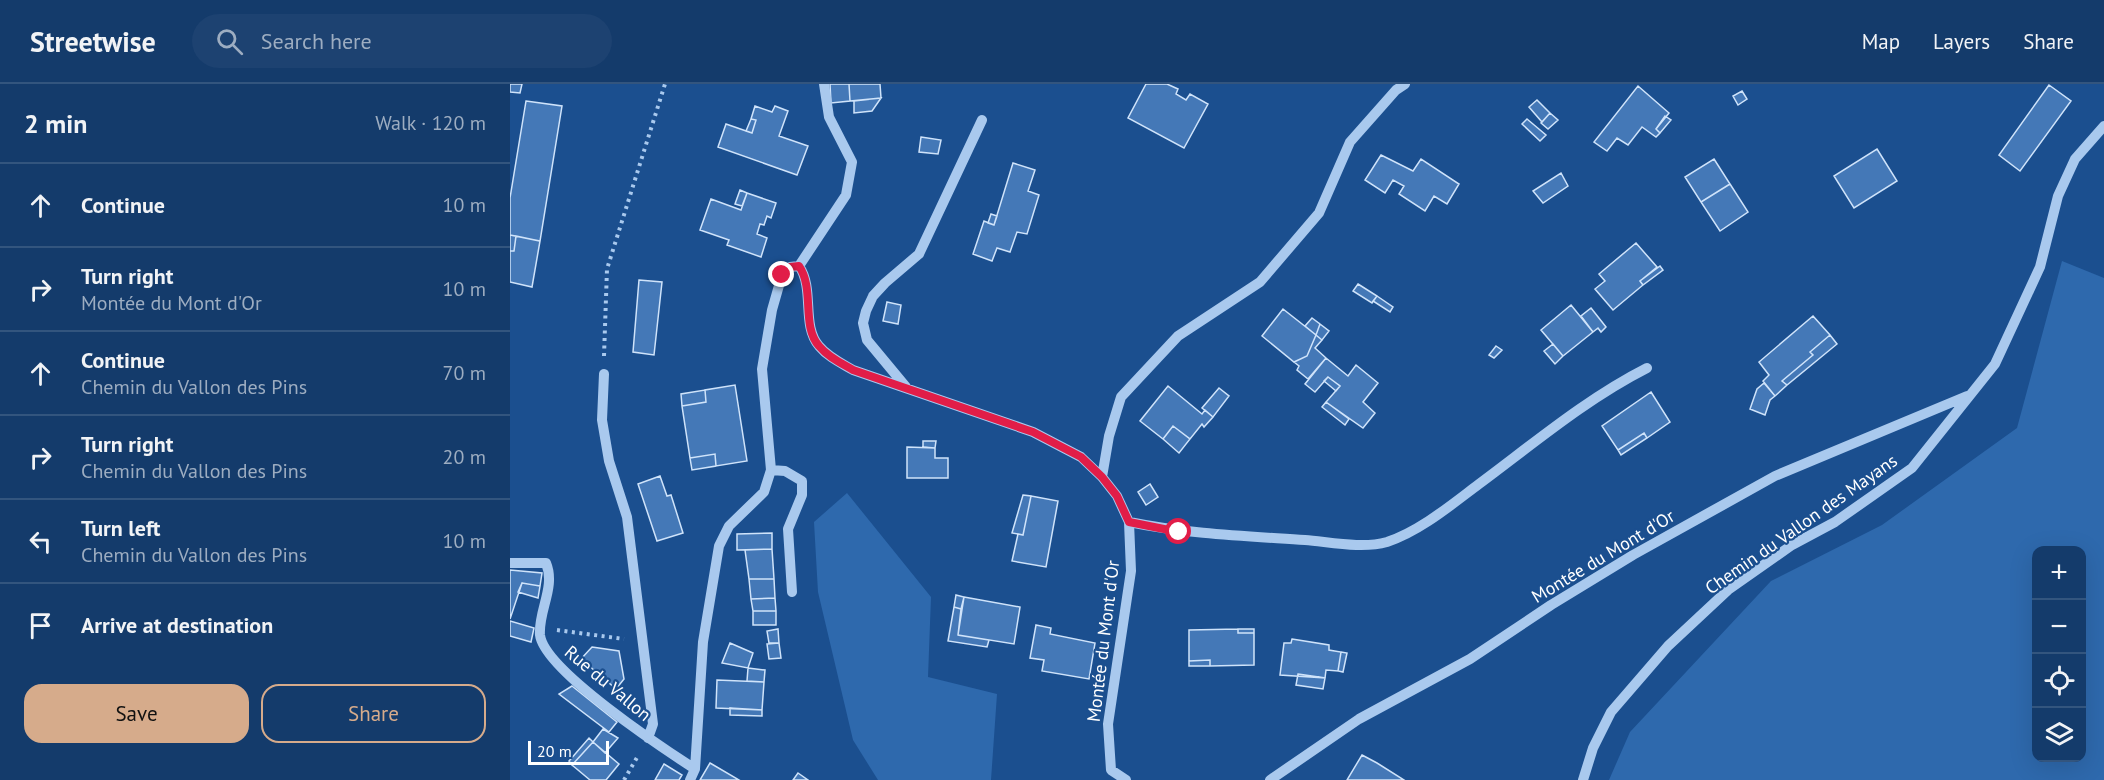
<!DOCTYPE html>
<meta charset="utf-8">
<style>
body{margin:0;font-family:"PT Sans",sans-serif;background:#1d4271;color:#f1f3f6}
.controls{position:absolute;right:18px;bottom:18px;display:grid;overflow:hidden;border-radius:12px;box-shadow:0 6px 24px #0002}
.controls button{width:54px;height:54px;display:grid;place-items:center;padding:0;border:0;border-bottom:2px solid #33557e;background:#143b6b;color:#f1f3f6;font:30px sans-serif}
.scale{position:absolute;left:18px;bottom:15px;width:81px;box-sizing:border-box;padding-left:6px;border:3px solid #fff;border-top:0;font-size:16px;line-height:21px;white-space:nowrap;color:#fff;-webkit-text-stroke:4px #1b4f8f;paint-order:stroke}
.stop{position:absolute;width:18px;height:18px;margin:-14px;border:4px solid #e11d48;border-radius:50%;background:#fff}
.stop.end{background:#e11d48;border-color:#fff;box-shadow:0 2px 6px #0008}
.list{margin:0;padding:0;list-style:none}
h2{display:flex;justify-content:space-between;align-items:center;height:78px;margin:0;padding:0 24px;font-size:26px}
h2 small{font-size:20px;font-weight:400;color:#9dadc1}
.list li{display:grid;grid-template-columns:39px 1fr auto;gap:18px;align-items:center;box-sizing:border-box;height:84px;padding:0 24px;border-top:2px solid #33557e}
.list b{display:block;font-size:22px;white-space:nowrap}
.list p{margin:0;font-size:20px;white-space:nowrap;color:#9dadc1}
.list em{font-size:20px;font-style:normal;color:#9dadc1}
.actions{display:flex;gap:12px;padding:18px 24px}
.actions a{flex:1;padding:14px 0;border:2px solid #d6ab8b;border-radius:18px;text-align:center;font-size:21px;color:#d6ab8b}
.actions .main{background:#d6ab8b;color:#111}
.icon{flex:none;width:33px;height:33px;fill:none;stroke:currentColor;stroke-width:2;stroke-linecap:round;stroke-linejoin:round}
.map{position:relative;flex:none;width:1594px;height:696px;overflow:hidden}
header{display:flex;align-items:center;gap:36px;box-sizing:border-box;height:84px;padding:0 30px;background:#143b6b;border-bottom:2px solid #33557e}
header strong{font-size:28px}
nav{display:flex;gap:33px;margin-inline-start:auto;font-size:21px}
.search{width:420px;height:54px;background:#1d4271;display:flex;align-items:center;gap:15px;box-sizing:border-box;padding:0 21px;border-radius:33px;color:#9dadc1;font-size:22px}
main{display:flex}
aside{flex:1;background:#143b6b}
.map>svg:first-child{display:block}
.green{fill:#2e69ad;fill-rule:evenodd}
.building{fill:#4478b7;stroke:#cfe3fa;stroke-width:1.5}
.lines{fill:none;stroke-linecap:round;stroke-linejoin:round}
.path{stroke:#a9c9ee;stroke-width:4;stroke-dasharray:3 4.5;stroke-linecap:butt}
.minor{stroke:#a9c9ee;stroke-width:10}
.route{stroke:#e11d48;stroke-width:8}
.labels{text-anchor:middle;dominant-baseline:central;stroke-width:4.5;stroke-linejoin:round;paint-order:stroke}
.street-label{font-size:18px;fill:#fff;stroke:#1b4f8f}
</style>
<header>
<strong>Streetwise</strong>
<div class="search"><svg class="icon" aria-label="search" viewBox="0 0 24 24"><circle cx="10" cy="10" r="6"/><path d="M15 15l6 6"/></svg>Search here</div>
<nav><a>Map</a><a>Layers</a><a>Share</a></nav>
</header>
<main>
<aside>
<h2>2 min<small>Walk · 120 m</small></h2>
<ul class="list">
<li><svg class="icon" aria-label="ahead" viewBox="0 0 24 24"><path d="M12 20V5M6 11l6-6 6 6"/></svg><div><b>Continue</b></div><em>10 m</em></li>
<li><svg class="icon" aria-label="right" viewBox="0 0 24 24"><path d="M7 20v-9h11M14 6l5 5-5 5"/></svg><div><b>Turn right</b><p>Montée du Mont d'Or</p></div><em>10 m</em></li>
<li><svg class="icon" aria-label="ahead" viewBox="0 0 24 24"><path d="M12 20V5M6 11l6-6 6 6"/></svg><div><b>Continue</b><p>Chemin du Vallon des Pins</p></div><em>70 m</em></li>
<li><svg class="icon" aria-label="right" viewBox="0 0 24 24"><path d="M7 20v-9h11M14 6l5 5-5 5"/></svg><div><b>Turn right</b><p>Chemin du Vallon des Pins</p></div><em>20 m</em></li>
<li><svg class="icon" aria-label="left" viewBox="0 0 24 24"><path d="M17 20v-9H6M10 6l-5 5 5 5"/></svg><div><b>Turn left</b><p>Chemin du Vallon des Pins</p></div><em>10 m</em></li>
<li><svg class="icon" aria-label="arrive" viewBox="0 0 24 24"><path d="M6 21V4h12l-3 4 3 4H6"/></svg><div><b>Arrive at destination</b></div></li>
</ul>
<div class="actions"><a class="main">Save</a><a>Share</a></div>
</aside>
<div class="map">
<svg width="1594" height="696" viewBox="0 0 1594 696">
<rect width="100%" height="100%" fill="#1b4f8f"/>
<!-- green -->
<path class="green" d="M1552 177 1594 194V696H1099L1120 648 1261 497 1372 441 1507 344ZM1572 466V674H1526V466Z
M337 409 421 513 418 593 487 610 481 696H368L343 656 308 508 304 438Z"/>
<!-- building -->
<path class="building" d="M0 0H12L10 9 0 8Z
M320 0H339L340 17 321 19Z
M339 0H370L371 14 340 17Z
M636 0H657L668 5 666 10 676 16 680 10 698 20 674 64 618 34Z
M1539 1 1561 17 1510 87 1489 71Z
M1128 2 1159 29 1146 45 1150 49 1146 53 1132 43 1118 61 1107 54 1097 67 1084 58Z
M1232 7 1237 15 1228 21 1223 12Z
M371 14 362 27 344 29V17Z
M1027 16 1040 29 1032 38 1019 23Z
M16 17 52 22 30 157 0 151V114Z
M245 22 262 28 265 22 278 27 269 52 298 62 287 91 208 63 216 40 242 49 246 36 241 35Z
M1040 29 1048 36 1038 45 1031 39Z
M1155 32 1161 36 1150 49 1146 45Z
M241 35 246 36 242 49 236 47Z
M1017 35 1036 51 1030 57 1012 40Z
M411 53 431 56 428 70 409 68Z
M1367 65 1387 97 1344 124 1324 92Z
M871 71 903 87 911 75 949 100 937 120 924 112 915 127 889 110 894 102 883 96 875 109 855 96Z
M1204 75 1220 100 1191 118 1175 93Z
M503 79 525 86 518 107 529 111 517 150 507 148 500 168 487 164 482 177 463 170 474 137 484 141Z
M1051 89 1058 102 1033 119 1023 107Z
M1220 100 1238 128 1210 147 1191 118Z
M230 106 237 109 232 122 225 120Z
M237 109 266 119 261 134 257 132 254 141 250 140 247 150 257 154 251 173 217 161 219 156 190 146 201 115 231 126Z
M481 130 487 132 484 141 478 139Z
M0 151 6 152 4 167H0Z
M6 152 30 157 22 203 0 198V167H4Z
M1126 159 1147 183 1130 197 1133 201 1103 226 1085 205 1095 197 1089 190Z
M1150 182 1153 186 1133 201 1130 197Z
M129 196 152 198 144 271 123 268Z
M848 200 867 212 862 219 843 207Z
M867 212 883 223 880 228 863 217Z
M377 218 391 221 388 240 373 237Z
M1061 221 1083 248 1053 272 1031 246Z
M1081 224 1096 243 1091 248 1088 244 1083 248 1071 232Z
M773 225 806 251 797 272 784 278 752 252Z
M1303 232 1320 251 1300 268 1303 271 1272 297 1277 301 1265 312 1253 297 1259 291 1249 278Z
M802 234 810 240 806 251 795 242Z
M810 240 819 247 812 256 806 251Z
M806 251 812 256 805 264 816 274 798 295 787 286 789 282 784 278 797 272Z
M1320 251 1327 260 1277 301 1272 297 1303 271 1300 268Z
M1043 260 1053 272 1045 280 1034 267Z
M986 262 992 266 984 274 979 271Z
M816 274 838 292 846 281 868 299 853 318 865 329 853 344 816 318 830 302 818 293 805 308 795 300Z
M818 293 830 302 826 307 814 297Z
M1254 299 1265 312 1260 316 1255 331 1240 325 1247 305Z
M225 301 237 377 206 382 205 370 180 374 172 322 196 318 195 306Z
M658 302 692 330 695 326 703 333 694 343 692 340 680 355 663 342 653 355 630 337Z
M709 304 719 312 703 333 692 324Z
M195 306 196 318 172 322 171 310Z
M1141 308 1160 338 1137 354 1134 349 1108 366 1092 342Z
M816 318 839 335 835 341 812 323Z
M663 342 680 355 669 369 653 355Z
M1134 349 1137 354 1111 371 1108 366Z
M413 357H426L425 364 413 363Z
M397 363 425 364V374H438V394H397Z
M205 370 206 382 182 386 180 374Z
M150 392 157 412 161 411 173 449 147 457 128 400Z
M640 400 648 413 636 421 628 408Z
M513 411 521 412 513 451 502 449Z
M521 412 548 417 536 483 502 477 508 450 513 451Z
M262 449V465L227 466V450Z
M262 465 264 495H239L235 466Z
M0 486 32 489 30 502 12 499 0 535Z
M239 495H264L265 514 241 515Z
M12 499 30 502 28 514 8 508Z
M446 511 454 513 451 525 444 523Z
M454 513 510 523 504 560 448 551Z
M265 514 266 527H243L241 515Z
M444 523 451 525 448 551 479 556 477 563 438 557Z
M243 527H266V541H243Z
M0 537 24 544 21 558 0 552Z
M526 541 541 544 540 550 585 559 579 595 532 587 534 576 520 574Z
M268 545 269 559H259L257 547Z
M728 545H744V549H728Z
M728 545V549H744V581L700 582V576L679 577V546Z
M782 555 819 561V566L831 568 828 587 816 586 815 594 770 591 774 559H781Z
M220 559 243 569 238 584 212 579Z
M269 559 271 574 259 575 257 560Z
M82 563 109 567 114 595 106 605 71 575Z
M831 568 837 569 833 588 828 587Z
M700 576V582H679V577Z
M238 584 255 586 254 598 237 597Z
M788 590 815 594 813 605 786 601Z
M207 596 254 598 252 626 206 624Z
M62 602 107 638 99 648 49 610Z
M220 624 252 626V632L220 631Z
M93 645 108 654 95 669 83 658Z
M79 654 83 658 62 681 59 677Z
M83 658 109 680 96 696H80L62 681Z
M852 671 867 679 894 696H837Z
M200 679 229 696H190Z
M154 680 172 691 169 696H145Z
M288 689 298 696H283Z"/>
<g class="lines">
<!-- path -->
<path class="path" d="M94 272 97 185 155 0
M47 546 114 555
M114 696 129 670"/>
<!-- minor -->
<path class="minor" d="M289 182 336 111 342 78 319 33 314 0
M94 290 92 336 99 377 117 433 143 640 138 654
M396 303 357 256 353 239 356 227 363 212 375 199 409 170 472 36
M261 386 275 387 292 397V411L278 445 282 508
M592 393 599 352 611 313 668 252 750 198 809 129 840 58 886 6 895 0
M619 438C678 450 735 452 795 456 820 458 852 465 877 458 910 447 941 421 969 400 1023 360 1076 315 1137 284
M0 479H36C46 503 28 527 30 551 34 586 154 665 185 685
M180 696 185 685 193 558 209 462 219 442 254 408 261 386 252 285 262 226 272 191 280 183 289 182C305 205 291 241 309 262 318 273 331 279 343 286L523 348 571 373 592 393 607 412 619 438 621 487 598 640 601 686 616 696
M760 696 849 635 960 575 1041 521 1123 471 1265 392 1457 312
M1073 696 1083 664 1101 628 1158 562 1218 506 1282 461 1325 438 1402 384 1485 280 1530 183 1548 112 1565 75 1594 42"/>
</g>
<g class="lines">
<!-- route -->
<path class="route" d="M272 191 280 183 289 182C305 205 291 242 309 262 318 273 331 279 343 286L523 348 571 373 592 393 607 412 619 438 669 448"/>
</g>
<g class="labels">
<!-- street labels -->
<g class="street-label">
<text transform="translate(1291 440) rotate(-35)">Chemin du Vallon des Mayans</text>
<text transform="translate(1093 472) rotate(-31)">Montée du Mont d'Or</text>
<text transform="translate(593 557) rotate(-83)">Montée du Mont d'Or</text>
<text transform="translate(98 599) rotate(40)">Rue du Vallon</text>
</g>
</g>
</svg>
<div class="controls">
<button>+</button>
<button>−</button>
<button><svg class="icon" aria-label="locate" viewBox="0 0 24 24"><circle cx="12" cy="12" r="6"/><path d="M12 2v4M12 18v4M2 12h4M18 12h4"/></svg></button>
<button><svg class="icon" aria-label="layers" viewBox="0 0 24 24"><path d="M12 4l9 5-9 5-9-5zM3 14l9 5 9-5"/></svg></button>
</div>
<div class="scale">20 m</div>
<div class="stop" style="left:669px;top:448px"></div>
<div class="stop end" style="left:272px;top:191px"></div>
</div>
</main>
